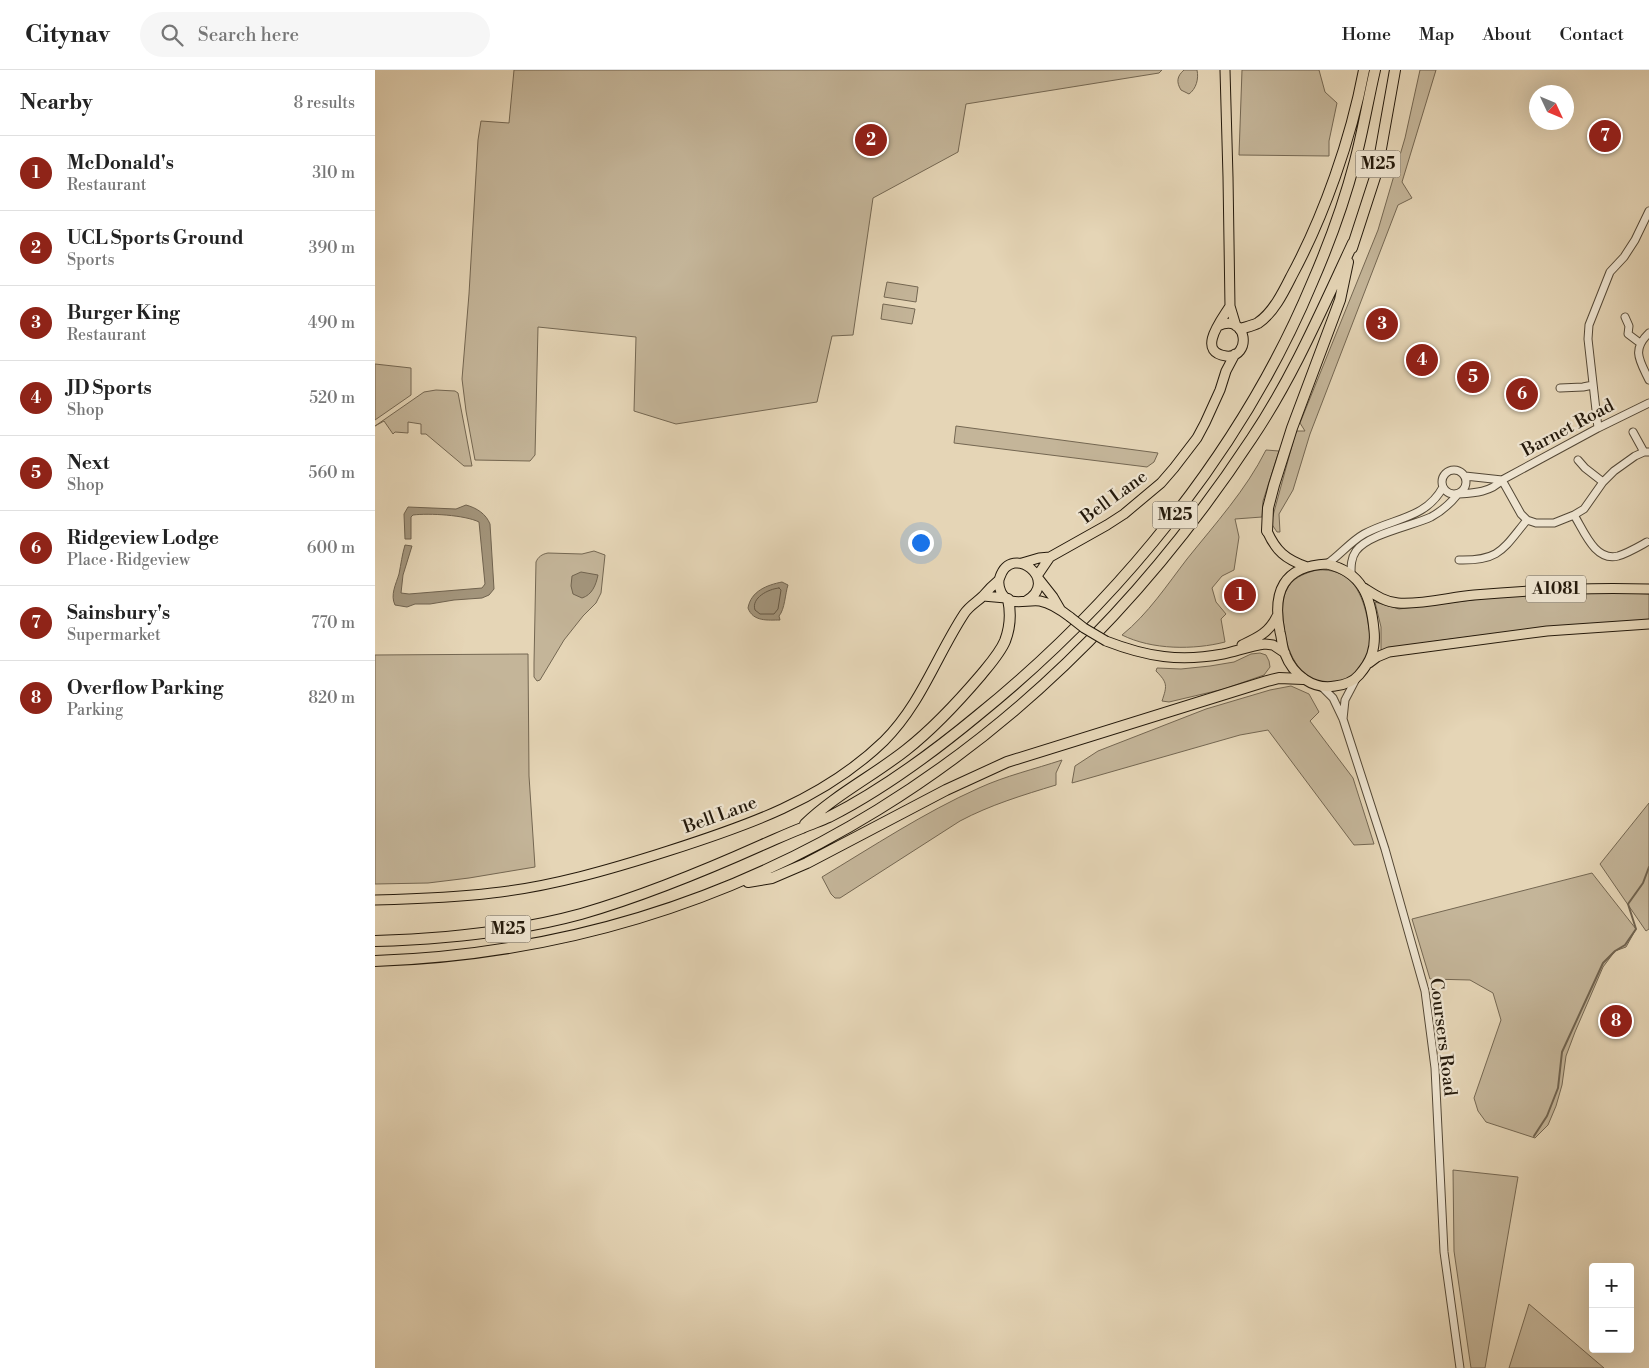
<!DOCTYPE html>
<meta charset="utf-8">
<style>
body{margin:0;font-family:"Libre Bodoni",serif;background:#f6f6f6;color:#222}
.controls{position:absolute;right:15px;bottom:15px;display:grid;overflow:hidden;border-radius:5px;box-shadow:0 5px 20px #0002}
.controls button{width:45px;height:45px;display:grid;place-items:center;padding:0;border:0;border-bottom:1px solid #e0e0e0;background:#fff;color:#222;font:25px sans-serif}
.compass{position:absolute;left:1154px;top:15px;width:45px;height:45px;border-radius:50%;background:#fff;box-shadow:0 5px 20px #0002;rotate:134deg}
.you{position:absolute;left:545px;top:472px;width:18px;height:18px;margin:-12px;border:4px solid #fff;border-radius:50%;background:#1a73e8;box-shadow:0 0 0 8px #1a73e833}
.badge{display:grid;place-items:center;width:32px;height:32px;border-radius:50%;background:#8f2418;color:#fff;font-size:16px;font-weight:700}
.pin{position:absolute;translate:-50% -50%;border:2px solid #fff;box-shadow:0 1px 5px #0006}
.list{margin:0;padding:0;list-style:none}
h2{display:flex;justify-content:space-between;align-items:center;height:65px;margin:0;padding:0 20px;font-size:21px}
h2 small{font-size:16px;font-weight:400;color:#767676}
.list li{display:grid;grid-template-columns:32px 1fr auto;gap:15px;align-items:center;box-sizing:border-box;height:75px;padding:0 20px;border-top:1px solid #e0e0e0}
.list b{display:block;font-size:19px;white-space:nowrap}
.list p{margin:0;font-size:16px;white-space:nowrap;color:#767676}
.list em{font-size:16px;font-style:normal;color:#767676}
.icon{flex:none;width:28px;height:28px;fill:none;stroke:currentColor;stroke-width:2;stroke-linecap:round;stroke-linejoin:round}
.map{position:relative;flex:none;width:1274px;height:1298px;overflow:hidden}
header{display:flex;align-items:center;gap:30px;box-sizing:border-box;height:70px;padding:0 25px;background:#fff;border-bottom:1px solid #e0e0e0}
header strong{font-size:24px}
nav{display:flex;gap:28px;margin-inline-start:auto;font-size:18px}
.search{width:350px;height:45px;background:#f6f6f6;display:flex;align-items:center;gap:12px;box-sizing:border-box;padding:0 18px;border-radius:28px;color:#767676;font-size:19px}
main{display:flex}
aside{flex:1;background:#fff}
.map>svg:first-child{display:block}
.green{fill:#c4b599;stroke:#746752}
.water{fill:#a3957c;stroke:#70634f}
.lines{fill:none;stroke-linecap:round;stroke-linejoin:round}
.shore{stroke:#645744;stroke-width:1}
.stream{stroke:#70634f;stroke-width:2}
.minor-casing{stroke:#544836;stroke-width:9}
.major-casing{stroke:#24190b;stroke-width:11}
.highway-casing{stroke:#24190b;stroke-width:12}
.minor{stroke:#eee4d0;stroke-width:7}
.major{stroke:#e5d5b6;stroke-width:9}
.highway{stroke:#e5d5b6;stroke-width:10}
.major-bridge-casing{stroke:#24190b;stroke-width:11;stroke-linecap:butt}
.major-bridge{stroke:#e5d5b6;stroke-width:9}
.labels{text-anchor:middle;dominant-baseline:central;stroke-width:4.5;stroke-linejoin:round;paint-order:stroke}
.shield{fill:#eee4d0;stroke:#615646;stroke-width:1}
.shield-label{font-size:16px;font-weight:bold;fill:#24190b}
.street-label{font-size:18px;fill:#24190b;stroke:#eee4d0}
</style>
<header>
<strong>Citynav</strong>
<div class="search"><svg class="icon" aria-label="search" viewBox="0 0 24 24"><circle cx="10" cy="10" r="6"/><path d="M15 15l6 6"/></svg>Search here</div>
<nav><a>Home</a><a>Map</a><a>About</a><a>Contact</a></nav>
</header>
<main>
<aside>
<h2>Nearby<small>8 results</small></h2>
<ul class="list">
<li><span class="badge">1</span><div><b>McDonald's</b><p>Restaurant</p></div><em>310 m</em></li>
<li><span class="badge">2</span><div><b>UCL Sports Ground</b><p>Sports</p></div><em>390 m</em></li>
<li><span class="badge">3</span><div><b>Burger King</b><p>Restaurant</p></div><em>490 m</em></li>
<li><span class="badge">4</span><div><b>JD Sports</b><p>Shop</p></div><em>520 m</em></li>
<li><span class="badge">5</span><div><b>Next</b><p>Shop</p></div><em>560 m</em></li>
<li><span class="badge">6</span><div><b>Ridgeview Lodge</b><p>Place · Ridgeview</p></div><em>600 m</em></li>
<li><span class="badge">7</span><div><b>Sainsbury's</b><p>Supermarket</p></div><em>770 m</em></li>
<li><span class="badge">8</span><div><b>Overflow Parking</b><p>Parking</p></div><em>820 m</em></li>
</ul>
</aside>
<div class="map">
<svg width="1274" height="1298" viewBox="0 0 1274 1298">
<rect width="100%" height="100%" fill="#e5d5b6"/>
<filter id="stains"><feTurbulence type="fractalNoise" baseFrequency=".004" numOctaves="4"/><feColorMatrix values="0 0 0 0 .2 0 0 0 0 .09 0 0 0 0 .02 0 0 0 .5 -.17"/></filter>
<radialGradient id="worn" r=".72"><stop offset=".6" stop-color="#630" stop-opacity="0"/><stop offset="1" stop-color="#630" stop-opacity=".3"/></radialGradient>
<!-- green -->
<path class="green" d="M139 0H787L784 3 591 34 583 82 498 128 478 265 457 266 442 332 301 354 259 341 261 267 163 257 160 385 155 391 100 390 91 341 87 309 94 224 103 70 106 51 134 53Z
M809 0H822C824 9 821 19 814 24L806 20C801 12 802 6 809 0Z
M867 0H944L950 22 962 33 954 71V86L864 85Z
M1045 0H1061L1027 112 1037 128 1023 135 935 364 918 420 904 444 905 462H902L896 453 921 361H930L925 353 1003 160 1030 68Z
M512 212 543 217 541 232 509 227Z
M508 234 540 239 537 254 506 249Z
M0 294 36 298V325L0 350Z
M61 320 80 321 83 323 97 396H89L51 364H46V354L33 352V363L20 362 18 364 9 351 0 356 49 322Z
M581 356 783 383 779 392 772 397 579 373Z
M891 380 904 381 888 431 887 447 860 449 864 467 859 500 847 506 837 518 841 532 851 544 846 549 850 572C819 580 777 580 747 565 773 544 792 515 812 489 840 454 871 420 891 380Z
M219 481 230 485 226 523 221 533 208 546 189 570 165 610 162 611 159 607V593L161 492C163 487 167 484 173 483L207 484Z
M942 500C974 498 986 519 992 547 993 555 996 565 995 573 993 592 980 610 960 612 927 616 912 585 909 557 907 541 905 524 918 511 925 505 934 502 942 500Z
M1232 522 1274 524V551C1184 557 1094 564 1006 580V557L1000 532 1024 539 1121 527Z
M885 583 891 585 894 591 895 597 889 605 849 619 794 632 787 631C792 616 793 613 781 601L782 598 806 599 835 596 859 592 876 584Z
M153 584 154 706 160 797 94 808 53 813 0 814V585Z
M916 616 934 624 944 642 935 651 978 708 999 774 979 775 893 660 865 665 697 713 700 696 723 681 831 639 895 620Z
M687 690 681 703V715C648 725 615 735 585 751L465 828H460L456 824 447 807C497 777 550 742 604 718 630 706 660 699 687 690Z
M1274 733V859L1271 861 1225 794Z
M1217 803 1261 859 1251 877 1240 881 1228 897 1200 962 1191 986 1187 1015 1181 1036 1173 1055 1160 1068 1111 1052 1103 1041 1099 1028 1126 950 1118 923 1095 910 1055 909 1037 849Z
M1078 1100 1143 1107 1110 1298H1096L1079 1181Z
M1154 1234 1229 1298H1134Z"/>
<!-- water -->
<path class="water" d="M91 435C102 438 111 444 115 454L119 519 114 525 107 528 79 530 55 534H40L32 537 20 535C15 525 21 514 24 504 26 494 27 485 30 475L37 476 28 505 26 523 34 524 107 518 110 514 104 452C90 445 54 443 38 445L36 447V469H30L29 444 33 437 81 439Z
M206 502 223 505C221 515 217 525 207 528L198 524 196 516 197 506Z
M407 512 413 515C410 524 410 539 404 546L405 550C393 550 378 552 373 538 376 521 392 515 407 512Z"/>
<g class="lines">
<!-- shore -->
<path class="shore" d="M404 518 406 520 403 539 399 544H385L380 540C376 528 393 519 404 518Z"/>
<!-- stream -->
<path class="stream" d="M1159 1066 1172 1046 1183 1018 1187 982 1228 893 1240 881 1250 875 1261 859 1253 834 1268 813 1274 797"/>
<defs>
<path id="minor" d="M1250 247 1254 256 1253 264 1265 273
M1274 263C1256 280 1265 291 1274 310
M1185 318 1208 317 1218 315
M1223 358 1213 269 1214 255 1235 202 1249 187 1260 170 1274 141
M1258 362 1269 382
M1203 390 1210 398 1228 412
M1067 412a12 12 0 1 1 24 0a12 12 0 1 1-24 0Z
M1090 406 1127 410
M1127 410 1146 444 1152 450 1161 453H1179L1199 445 1209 439 1228 412 1239 401 1260 386 1269 382H1274
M1084 424C1100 423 1116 422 1127 410L1223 358 1274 333
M1199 445C1209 461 1220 492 1243 486 1253 483 1263 477 1272 472
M1084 490C1125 491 1128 479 1152 450
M952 494C965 485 975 472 989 464 1018 448 1051 449 1068 417
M976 504C976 496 976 488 981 481 993 464 1037 456 1056 447 1067 441 1075 434 1083 424
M947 617 958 628 968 649 1010 779 1050 921 1060 998 1069 1182 1085 1298
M968 649 970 630 981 609"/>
<path id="major" d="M850 0 853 107 855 236 861 256
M843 256C873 242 877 289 851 286 820 282 848 248 855 236
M892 461C901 481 910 489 932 497
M647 493 664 488 675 487
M952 494C987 502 996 527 999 560 1001 579 996 591 984 605 978 612 969 615 960 616 938 620 918 605 910 584 907 578 907 569 905 562 897 522 908 496 952 494Z
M662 506 675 487 732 455 749 444 786 413 799 398 822 368 830 353 845 320 851 301 860 284
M663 508 678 527 685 539
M989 518C1000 525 1010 532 1023 533 1046 535 1076 527 1099 525 1157 520 1215 517 1274 519
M608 526 631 528
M651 531C686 511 637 472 625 507 623 511 624 517 626 522 634 538 651 529 665 531 676 533 686 540 695 547
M731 571C772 587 805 592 848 584 862 581 875 576 890 574L898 575 910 583
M867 575C882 568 894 563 902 546
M994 593 1002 587 1014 582 1172 561 1274 554
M0 830C39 829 78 828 117 823 175 817 237 799 293 781 371 756 448 730 509 671 546 634 561 587 589 544 594 536 602 532 608 526 613 520 618 515 624 510"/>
<path id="highway" d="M977 178 1002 101 1020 0
M865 259C871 257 877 256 883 253 898 243 908 223 916 207 949 146 976 69 989 0
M892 461 893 438 899 415 917 358 965 230 973 192
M430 754C460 725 498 706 531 680 559 658 583 632 606 605 615 594 625 583 630 571 635 558 636 543 633 529
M373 812 397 808 432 793 571 720 632 692 892 611 904 608 928 609
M0 871C68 869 140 862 206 844 268 826 329 801 387 775 401 769 414 763 427 758 436 754 445 751 454 747 507 720 556 684 602 646 742 533 867 381 937 213 954 174 969 133 980 91 988 61 993 30 1000 0
M0 891C374 878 675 675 877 368 918 307 947 239 978 173"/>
</defs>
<!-- minor casing -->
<use href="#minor" class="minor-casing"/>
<!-- major casing -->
<use href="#major" class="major-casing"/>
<!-- highway casing -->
<use href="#highway" class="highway-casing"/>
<!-- minor -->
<use href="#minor" class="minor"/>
<!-- major -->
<use href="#major" class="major"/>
<!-- highway -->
<use href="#highway" class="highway"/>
<defs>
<path id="major-bridge" d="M695 547 709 558 731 571"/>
</defs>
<!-- major-bridge casing -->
<use href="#major-bridge" class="major-bridge-casing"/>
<!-- major-bridge -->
<use href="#major-bridge" class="major-bridge"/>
</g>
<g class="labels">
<!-- shield labels -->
<g class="shield">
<rect x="980.5" y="80.5" width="45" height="27" rx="4"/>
<rect x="777.5" y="431.5" width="45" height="27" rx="4"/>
<rect x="1151" y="505.5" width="60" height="27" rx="4"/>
<rect x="110.5" y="845.5" width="45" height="27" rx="4"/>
</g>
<g class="shield-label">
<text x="1003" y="94">M25</text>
<text x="800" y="445">M25</text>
<text x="1181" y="519">A1081</text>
<text x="133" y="859">M25</text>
</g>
<!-- street labels -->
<g class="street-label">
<text transform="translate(1193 358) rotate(-28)">Barnet Road</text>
<text transform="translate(739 427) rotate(-36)">Bell Lane</text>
<text transform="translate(345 745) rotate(-20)">Bell Lane</text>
<text transform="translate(1068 967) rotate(83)">Coursers Road</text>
</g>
</g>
<rect width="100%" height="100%" filter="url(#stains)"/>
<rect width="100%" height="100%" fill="url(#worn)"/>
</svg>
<div class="controls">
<button>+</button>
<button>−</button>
</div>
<svg class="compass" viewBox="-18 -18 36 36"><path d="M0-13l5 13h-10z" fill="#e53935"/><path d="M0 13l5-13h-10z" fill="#767676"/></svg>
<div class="you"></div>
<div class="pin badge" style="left:865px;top:525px">1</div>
<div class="pin badge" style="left:496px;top:70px">2</div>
<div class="pin badge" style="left:1007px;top:254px">3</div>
<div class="pin badge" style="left:1047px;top:290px">4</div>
<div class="pin badge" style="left:1098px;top:307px">5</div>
<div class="pin badge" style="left:1147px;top:324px">6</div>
<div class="pin badge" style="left:1230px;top:66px">7</div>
<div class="pin badge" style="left:1241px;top:951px">8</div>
</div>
</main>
